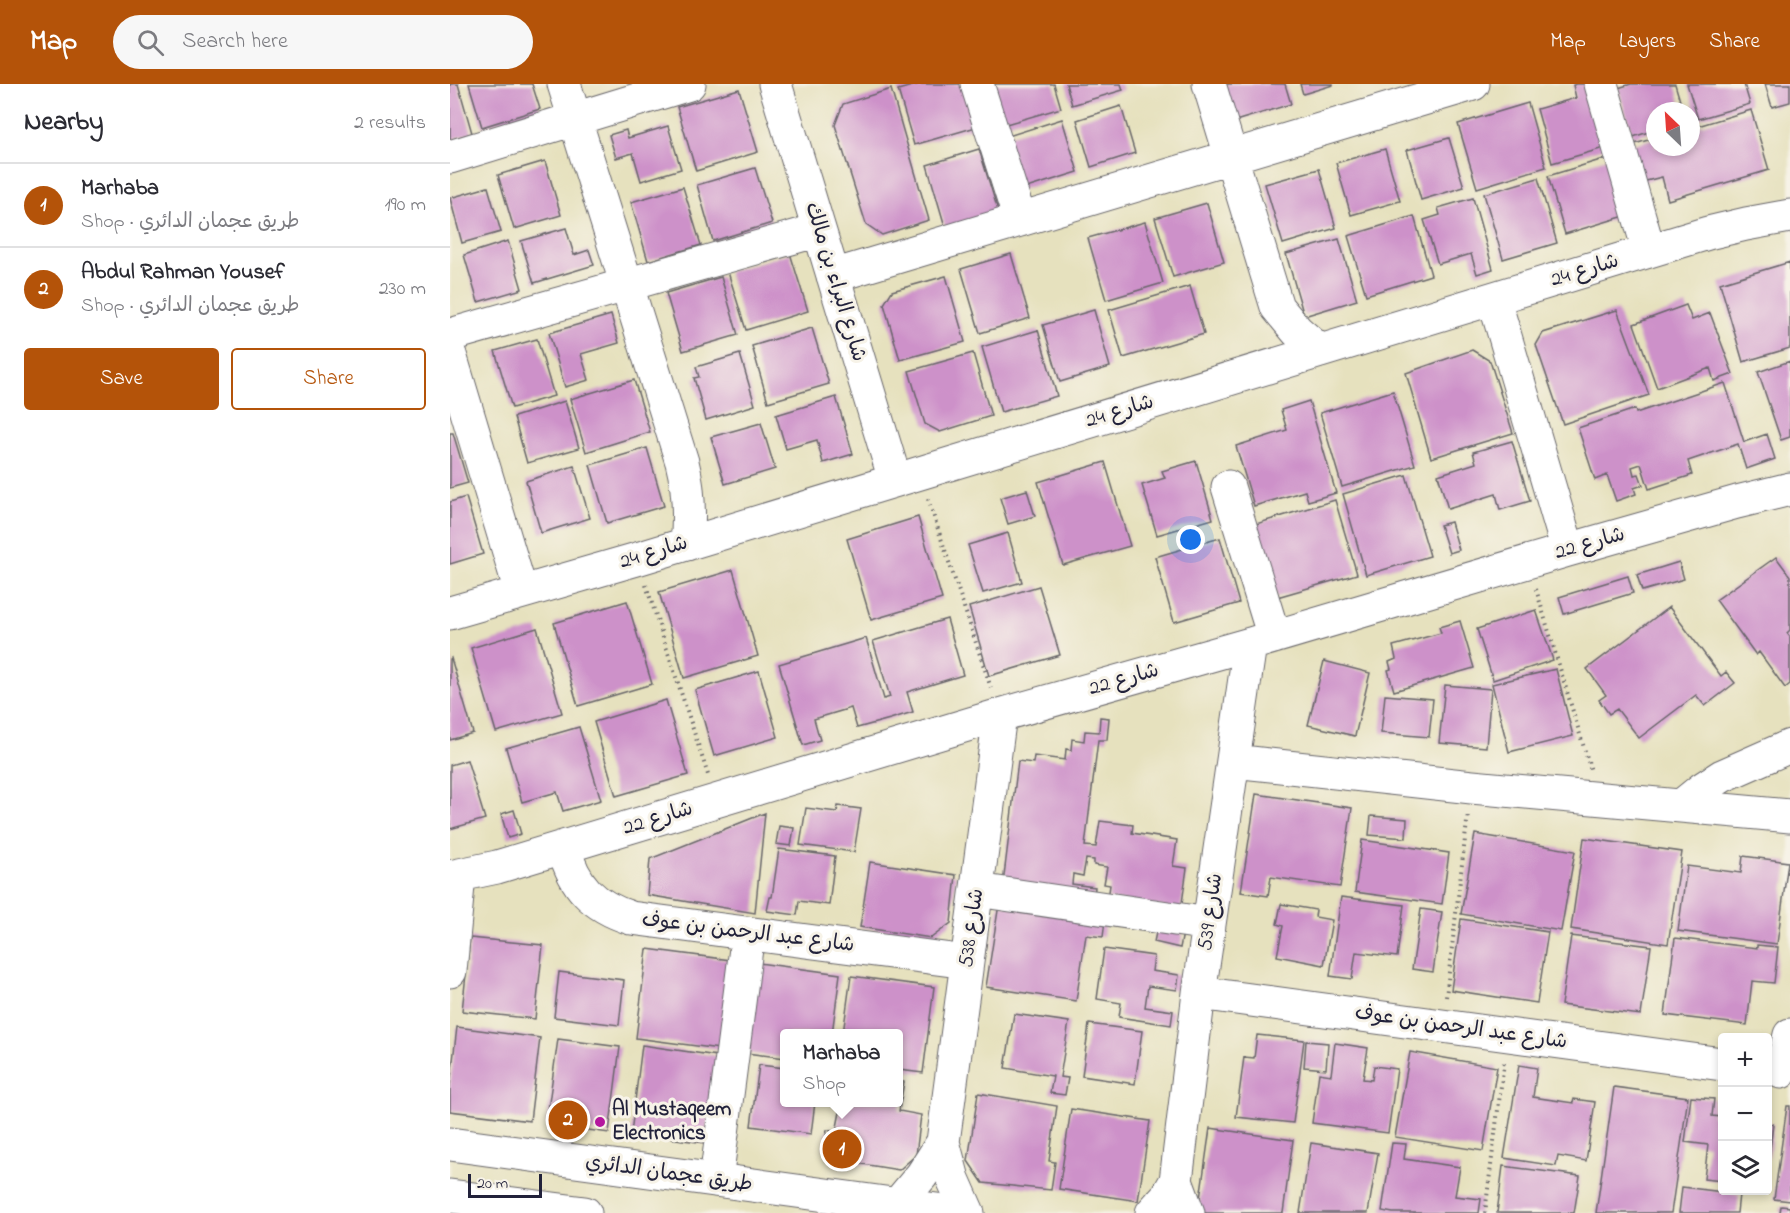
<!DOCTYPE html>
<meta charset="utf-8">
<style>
body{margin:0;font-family:"Indie Flower","Playpen Sans Arabic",sans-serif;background:#f7f7f7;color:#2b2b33}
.controls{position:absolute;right:18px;bottom:18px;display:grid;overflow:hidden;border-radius:6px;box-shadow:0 3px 9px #0003}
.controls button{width:54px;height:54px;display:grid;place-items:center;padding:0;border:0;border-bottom:2px solid #e1e1e2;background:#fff;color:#2b2b33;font:30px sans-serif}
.compass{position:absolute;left:1196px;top:18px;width:54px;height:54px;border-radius:50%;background:#fff;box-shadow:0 3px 9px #0003;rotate:335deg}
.scale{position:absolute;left:18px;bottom:15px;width:74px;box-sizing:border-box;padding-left:6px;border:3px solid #22223b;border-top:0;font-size:16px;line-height:21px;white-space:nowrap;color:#22223b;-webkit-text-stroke:4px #f7f3e8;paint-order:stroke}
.you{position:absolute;left:741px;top:456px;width:21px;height:21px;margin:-15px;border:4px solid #fff;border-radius:50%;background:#1a73e8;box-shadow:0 0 0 9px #1a73e833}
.badge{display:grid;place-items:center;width:39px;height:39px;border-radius:50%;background:#b45309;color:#fff;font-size:20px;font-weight:700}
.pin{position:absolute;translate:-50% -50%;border:3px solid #fff;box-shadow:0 2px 6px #0006}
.popup{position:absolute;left:330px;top:945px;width:123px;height:78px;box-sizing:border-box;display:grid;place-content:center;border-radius:6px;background:#fff;filter:drop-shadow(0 2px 4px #0005);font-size:20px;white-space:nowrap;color:#7c7c81}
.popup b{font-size:22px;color:#2b2b33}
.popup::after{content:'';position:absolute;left:50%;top:100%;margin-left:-12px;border:12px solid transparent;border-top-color:#fff}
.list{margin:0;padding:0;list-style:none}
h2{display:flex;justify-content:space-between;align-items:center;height:78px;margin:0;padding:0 24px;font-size:26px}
h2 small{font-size:20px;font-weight:400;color:#7c7c81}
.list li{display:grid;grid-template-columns:39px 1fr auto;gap:18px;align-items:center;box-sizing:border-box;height:84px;padding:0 24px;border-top:2px solid #e1e1e2}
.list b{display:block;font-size:22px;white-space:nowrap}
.list p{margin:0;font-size:20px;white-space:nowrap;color:#7c7c81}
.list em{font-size:20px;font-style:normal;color:#7c7c81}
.actions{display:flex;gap:12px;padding:18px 24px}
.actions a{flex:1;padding:14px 0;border:2px solid #b45309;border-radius:6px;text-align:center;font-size:21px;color:#b45309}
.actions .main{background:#b45309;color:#fff}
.icon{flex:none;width:33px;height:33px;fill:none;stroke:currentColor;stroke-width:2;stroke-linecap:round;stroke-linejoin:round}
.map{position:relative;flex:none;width:1340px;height:1129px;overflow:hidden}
header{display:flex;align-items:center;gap:36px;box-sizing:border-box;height:84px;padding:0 30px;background:#b45309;color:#fff}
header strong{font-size:28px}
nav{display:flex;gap:33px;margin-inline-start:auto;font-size:21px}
.search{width:420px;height:54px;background:#f7f7f7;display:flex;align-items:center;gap:15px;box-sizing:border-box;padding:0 21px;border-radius:33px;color:#7c7c81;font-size:22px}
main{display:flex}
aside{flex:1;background:#fff}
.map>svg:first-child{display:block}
.building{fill:#cd91c9}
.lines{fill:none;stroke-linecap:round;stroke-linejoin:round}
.minor-casing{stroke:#676569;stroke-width:35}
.major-casing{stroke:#676569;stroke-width:35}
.path{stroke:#676569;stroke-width:4;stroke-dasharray:1.5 4.5;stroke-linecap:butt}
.minor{stroke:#fff;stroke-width:33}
.major{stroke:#fff;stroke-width:33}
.poi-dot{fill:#b5179e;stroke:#f7f3e8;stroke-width:2}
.labels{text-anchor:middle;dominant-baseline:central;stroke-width:6;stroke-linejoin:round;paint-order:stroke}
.street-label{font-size:21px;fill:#22223b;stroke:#f7f3e8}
.poi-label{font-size:21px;font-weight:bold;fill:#22223b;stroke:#f7f3e8;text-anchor:start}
</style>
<header>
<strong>Map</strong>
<div class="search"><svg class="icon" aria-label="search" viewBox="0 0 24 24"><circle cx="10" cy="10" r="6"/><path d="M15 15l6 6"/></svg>Search here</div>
<nav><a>Map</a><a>Layers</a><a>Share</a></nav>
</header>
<main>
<aside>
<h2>Nearby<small>2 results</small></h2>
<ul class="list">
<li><span class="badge">1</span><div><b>Marhaba</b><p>Shop · طريق عجمان الدائري</p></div><em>190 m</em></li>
<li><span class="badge">2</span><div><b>Abdul Rahman Yousef</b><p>Shop · طريق عجمان الدائري</p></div><em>230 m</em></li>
</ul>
<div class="actions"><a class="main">Save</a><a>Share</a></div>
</aside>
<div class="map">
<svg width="1340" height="1129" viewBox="0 0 1340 1129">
<rect width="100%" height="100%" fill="#f7f3e8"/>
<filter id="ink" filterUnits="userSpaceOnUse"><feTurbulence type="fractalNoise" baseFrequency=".0167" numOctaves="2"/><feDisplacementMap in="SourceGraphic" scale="12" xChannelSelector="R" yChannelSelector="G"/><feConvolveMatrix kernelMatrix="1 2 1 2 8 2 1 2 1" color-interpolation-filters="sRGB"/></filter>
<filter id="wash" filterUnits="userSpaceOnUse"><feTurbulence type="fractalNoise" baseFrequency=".008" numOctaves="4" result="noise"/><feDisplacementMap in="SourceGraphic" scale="24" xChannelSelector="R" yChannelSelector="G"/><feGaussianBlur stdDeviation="1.35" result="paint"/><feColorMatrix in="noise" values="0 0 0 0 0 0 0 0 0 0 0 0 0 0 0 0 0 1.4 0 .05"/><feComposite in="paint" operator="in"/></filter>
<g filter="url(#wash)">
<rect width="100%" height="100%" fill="#e6e1be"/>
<g id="blocks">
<!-- building -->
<path class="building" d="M0 0H8L22 49 0 56Z
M19 0H82L90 25 32 43Z
M469 0H514L526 43 464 61 448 6Z
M533 0H604L611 24 546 43Z
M616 0H671L673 6 622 21Z
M771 0H835L841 20 782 38Z
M850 0H883V1L853 10Z
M1127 0H1143L1161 62 1102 79 1087 25 1126 14 1123 1Z
M1181 0H1225L1233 27H1205V46L1183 53 1168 4Z
M1237 0H1294L1300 20 1248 35Z
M1315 0H1340V18L1322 23Z
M289 5 308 68 246 87 227 23Z
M441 5 479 136 432 151 416 140 385 41 393 20Z
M1078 19 1096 83 1027 104 1008 40Z
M671 22 685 69 641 83 627 36Z
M1301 26 1319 86 1218 116 1212 93 1192 98 1181 61 1205 54V63H1241V44Z
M612 35 628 88 570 106 555 53Z
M218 42 231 85 191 97 183 69 166 74 159 51 176 46 178 54Z
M999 54 1014 103 971 116 957 66Z
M529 65 549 130 496 146 477 81Z
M935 65 950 117 901 131 886 79Z
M1157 74 1175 132 1115 150 1098 92Z
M95 77 111 131 64 145 48 91Z
M305 84 322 139 263 157 247 101Z
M869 85 886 144 833 160 815 100Z
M1088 94 1107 159 1053 175 1034 110Z
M38 103 51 148 12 159 0 114Z
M233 103 251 161 198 177 181 118Z
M1023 114 1043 185 1027 190 1021 170 988 180 974 136 990 131 988 124Z
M757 119 774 178 723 193 705 134Z
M964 132 981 191 916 211 898 152Z
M695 138 713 199 656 216 638 154Z
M116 144 124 171 139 166 144 181 84 199 71 157Z
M889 155 907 216 854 232 836 170Z
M58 157 72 205 28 218 14 171Z
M340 169 358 227 296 246 278 188Z
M561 170 580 234 530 249 511 185Z
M1340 178V264L1293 278 1270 199Z
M496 192 515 258 450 276 434 220 442 207Z
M271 193 288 251 233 267 216 209Z
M740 202 754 250 673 274 659 226Z
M1236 221 1242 236 1260 229 1283 290 1264 297 1260 284 1207 304 1184 240Z
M644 226 660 283 610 298 593 241Z
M1167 226 1199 311 1113 340 1086 261 1093 249Z
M161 231 169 259 131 270 139 296 115 303 99 249Z
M362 244 379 300 318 318 302 262Z
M588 246 607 312 551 328 532 263Z
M87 255 104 312 62 324 45 267Z
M1022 266 1040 277 1063 349 981 374 956 289Z
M523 269 541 332 490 348 475 340 459 287Z
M290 270 305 321 256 336 244 294 249 293 246 283Z
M1340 277V353L1331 356 1308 288Z
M184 296 200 348 136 368 120 315Z
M1275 299 1294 358 1317 350 1325 375 1296 385 1288 360 1238 377 1242 391 1199 405 1191 380 1182 383 1184 391 1189 390 1193 401 1184 404 1186 410 1166 417 1157 391 1145 396 1128 344 1185 325 1186 329Z
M943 307 965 381 892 403 870 329Z
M386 313 403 370 373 379 367 356 336 365 326 331Z
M115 317 129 364 77 379 64 333Z
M859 317 886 409 858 417 855 407 804 422 786 362 837 346 831 326Z
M311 339 325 385 275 400 261 353Z
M0 349H3L18 399 0 404Z
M1062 357 1080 417 1050 426 1046 410 998 425 988 391 1026 379 1023 368Z
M197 364 214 422 157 439 140 381Z
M746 377 763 435 707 451 692 401 715 394 712 387Z
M655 378 680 462 613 481 588 398Z
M124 382 140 434 91 449 76 397Z
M956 391 980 472 916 491 893 410Z
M577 406 585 432 558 440 550 414Z
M16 413 33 470 0 480V418Z
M885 416 907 490 827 513 806 440Z
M468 433 492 515 421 536 397 455Z
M1001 438 1009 466 999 469 990 441Z
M558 449 572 498 533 509 518 461Z
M770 454 789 519 724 538 705 473Z
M1326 473 1340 492V546L1337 549 1340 553V600L1335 604 1309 568 1306 571 1266 516Z
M1229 478 1234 495 1192 507 1187 491Z
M283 486 308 572 234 594 209 508Z
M1178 492 1183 509 1114 530 1109 513Z
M589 502 610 571 539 592 519 523Z
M177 517 202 600 128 622 104 539Z
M1219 523 1271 592 1276 588 1285 599 1255 622 1246 611 1189 654 1167 625 1159 630 1149 616 1156 611 1137 585Z
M1086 526 1103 576 1043 596 1027 545Z
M497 535 513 591 457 608 463 628 440 635 407 644 401 624 364 635 370 656 353 661 329 580 416 554 434 615 440 613 423 557Z
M1010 537 1024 584 944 607 938 586 941 585 939 578 946 575 943 562 991 549 989 543Z
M87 544 112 629 46 648 21 564Z
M1 574 23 649 0 656V575Z
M874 577 920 589 905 652 858 641Z
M1106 585 1123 652 1059 668 1042 600Z
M309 587 328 653 264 672 245 606Z
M995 601 1041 605 1036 663 989 659Z
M935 611 983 615 979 653 931 649Z
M216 616 238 691 166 712 144 638Z
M650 633 659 634 657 656H648L635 762 646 763 650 737 683 741 682 749 727 756 723 782 737 784 731 826 658 815 660 801 654 800 657 783 644 781V776L636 775 633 792 623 790 622 800 645 803 644 813 553 800 568 677 583 679 584 672 615 676 616 665 621 666 622 655 634 657 635 647 649 648Z
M129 643 151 716 113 727 107 708 72 718 56 664Z
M17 676 35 735 0 745V681Z
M806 710 902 724 890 803 821 793 818 812 791 808Z
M388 722 411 725 404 768 350 761 356 724 387 728Z
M64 726 71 750 58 754 51 730Z
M315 729 305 829 197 811 200 775Z
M921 732 957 735 956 754 919 751Z
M329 742 344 744 341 762 326 760Z
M1025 750 1125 767 1111 847 1011 830Z
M1134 754 1232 768 1218 860 1121 845Z
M912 756 999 769 992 820 905 808Z
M329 765 385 772 379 821 349 817 347 831 317 827 320 813H322Z
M1293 772 1338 778 1327 860 1228 847 1237 782 1291 789Z
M420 778 506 791 501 839 481 854 410 843Z
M891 813 954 821 947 873 906 868 902 895 880 892Z
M549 820 655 837 653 853 636 851 626 917 536 903Z
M831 820 866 826 865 833 882 836 874 881 827 872 833 842 827 840Z
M971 825 992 828 983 888 962 885Z
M1011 835 1098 848 1087 919 1001 906Z
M707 844 733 849 730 864 704 858Z
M1121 852 1201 862 1191 931 1111 921Z
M20 854 93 861 85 935 12 927Z
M1225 854 1307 864V861L1328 863 1324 899 1302 897 1297 941 1215 931Z
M197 865 288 877 277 966 186 954Z
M654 865 704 872 702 887 729 891 727 906 698 902 695 923 723 927 721 941 669 933 671 919 647 915Z
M302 878 390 890 382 950H335V974L289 968Z
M109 888 174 896 169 941 104 933Z
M401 892 484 903 473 989 449 986V950H393Z
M564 930 619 938 610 993 618 994 615 1011 600 1009 603 992 555 984Z
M639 940 692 947 685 1000 632 992Z
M7 943 90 954 80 1037 0 1027V1002Z
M807 951 854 956 843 1039 786 1033 794 973 804 974Z
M108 955 170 963 159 1049 96 1040Z
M856 957 878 959 876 985 854 983Z
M885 959 918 964 913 995 922 996 924 982 947 985 938 1049 862 1039 869 989 881 991Z
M192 961 267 972 255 1059 181 1049Z
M960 968 1047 983 1033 1067 945 1053Z
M309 981 335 984V1018H365L361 1050 301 1042Z
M1069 981 1087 984 1083 1013 1123 1019 1124 1015 1145 1018 1136 1077 1108 1072 1106 1082 1054 1074Z
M449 997 454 998 449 1027 471 1031 466 1071 449 1086 381 1075 383 1068 374 1066 377 1046 386 1048 392 1018H449Z
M1164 1003 1238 1013 1221 1129H1146Z
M528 1009 607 1022 599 1077 605 1078 601 1106 533 1099 518 1077Z
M1241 1013 1264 1015 1262 1032 1272 1033V1097L1254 1095 1258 1061 1235 1058Z
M1337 1022H1340V1117L1324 1115Z
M621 1025 700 1037 688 1117 609 1105Z
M1318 1039 1323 1040 1319 1074H1318Z
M760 1044 843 1056 833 1129H748Z
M861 1059 928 1069 918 1129H850Z
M942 1059 956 1060 954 1075 1010 1083 1005 1112 1031 1115 1029 1129H943L932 1127Z
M1053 1082 1130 1092 1124 1129H1047Z
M1232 1103 1289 1110 1287 1129H1229Z
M1331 1122 1340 1123V1129H1330Z"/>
</g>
</g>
<g filter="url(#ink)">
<use href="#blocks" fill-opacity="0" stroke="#676569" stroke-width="1.5"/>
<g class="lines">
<defs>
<path id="minor" d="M114 0 232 378C239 405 240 431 237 460
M325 0 445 396
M527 0 570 136
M759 0 827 223 847 247 870 267
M1151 0 1199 167
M0 73 239 0
M383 192 1023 0
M1044 215 1118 466
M0 251 369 146
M0 271 71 508
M778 403 824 553
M0 529 187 475 470 389 1258 149 1296 140 1340 132
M783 677 1022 703 1340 732
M1231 722 1252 705 1272 692 1340 662
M114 764C124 802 143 822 181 834L517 878
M0 793 47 783 550 631 800 560 1118 466 1287 418 1340 405
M527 806 759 840
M0 887 9 791
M749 909 1272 980
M1331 988 1340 951
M266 1096 298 849
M726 1097 738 1129
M447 1121 472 1091 493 1058
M518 1129 503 1095 493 1058 550 631
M702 1129 718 1111 726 1097 749 909 800 560"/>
<path id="major" d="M0 1060 509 1129
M0 1112 135 1129"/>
</defs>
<!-- minor casing -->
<use href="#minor" class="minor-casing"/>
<!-- major casing -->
<use href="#major" class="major-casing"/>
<!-- path -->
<path class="path" d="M478 415 541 604
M196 501 258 691
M1086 505 1141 687
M996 913 1018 730
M1035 1129 1054 978"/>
<!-- minor -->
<use href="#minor" class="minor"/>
<!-- major -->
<use href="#major" class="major"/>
</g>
</g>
<!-- markers -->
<circle class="poi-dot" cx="150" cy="1038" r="6"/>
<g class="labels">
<!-- street labels -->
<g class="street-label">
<text transform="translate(1135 187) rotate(-17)">شارع 24</text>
<text transform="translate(385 198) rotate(73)">شارع البراء بن مالك</text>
<text transform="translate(670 328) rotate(-17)">شارع 24</text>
<text transform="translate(1140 460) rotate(-16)">شارع 22</text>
<text transform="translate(204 469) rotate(-17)">شارع 24</text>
<text transform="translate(674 596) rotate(-16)">شارع 22</text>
<text transform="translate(208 735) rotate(-17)">شارع 22</text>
<text transform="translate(761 828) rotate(-82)">شارع 539</text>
<text transform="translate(522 844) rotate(-82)">شارع 538</text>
<text transform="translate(298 849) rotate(7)">شارع عبد الرحمن بن عوف</text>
<text transform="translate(1011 944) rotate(8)">شارع عبد الرحمن بن عوف</text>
<text transform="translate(219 1090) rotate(8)">طريق عجمان الدائري</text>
</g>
<!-- poi labels -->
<g class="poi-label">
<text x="162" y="1026">Al Mustaqeem<tspan x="162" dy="24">Electronics</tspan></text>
</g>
</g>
</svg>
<div class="controls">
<button>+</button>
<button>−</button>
<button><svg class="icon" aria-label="layers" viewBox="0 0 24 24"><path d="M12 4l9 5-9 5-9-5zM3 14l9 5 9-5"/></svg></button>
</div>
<svg class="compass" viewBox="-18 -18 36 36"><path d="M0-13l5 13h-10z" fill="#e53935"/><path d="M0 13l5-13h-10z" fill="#7c7c81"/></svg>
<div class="scale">20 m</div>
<div class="you"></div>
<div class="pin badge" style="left:392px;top:1065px">1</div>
<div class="popup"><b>Marhaba</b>Shop</div>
<div class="pin badge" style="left:118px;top:1036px">2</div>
</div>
</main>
